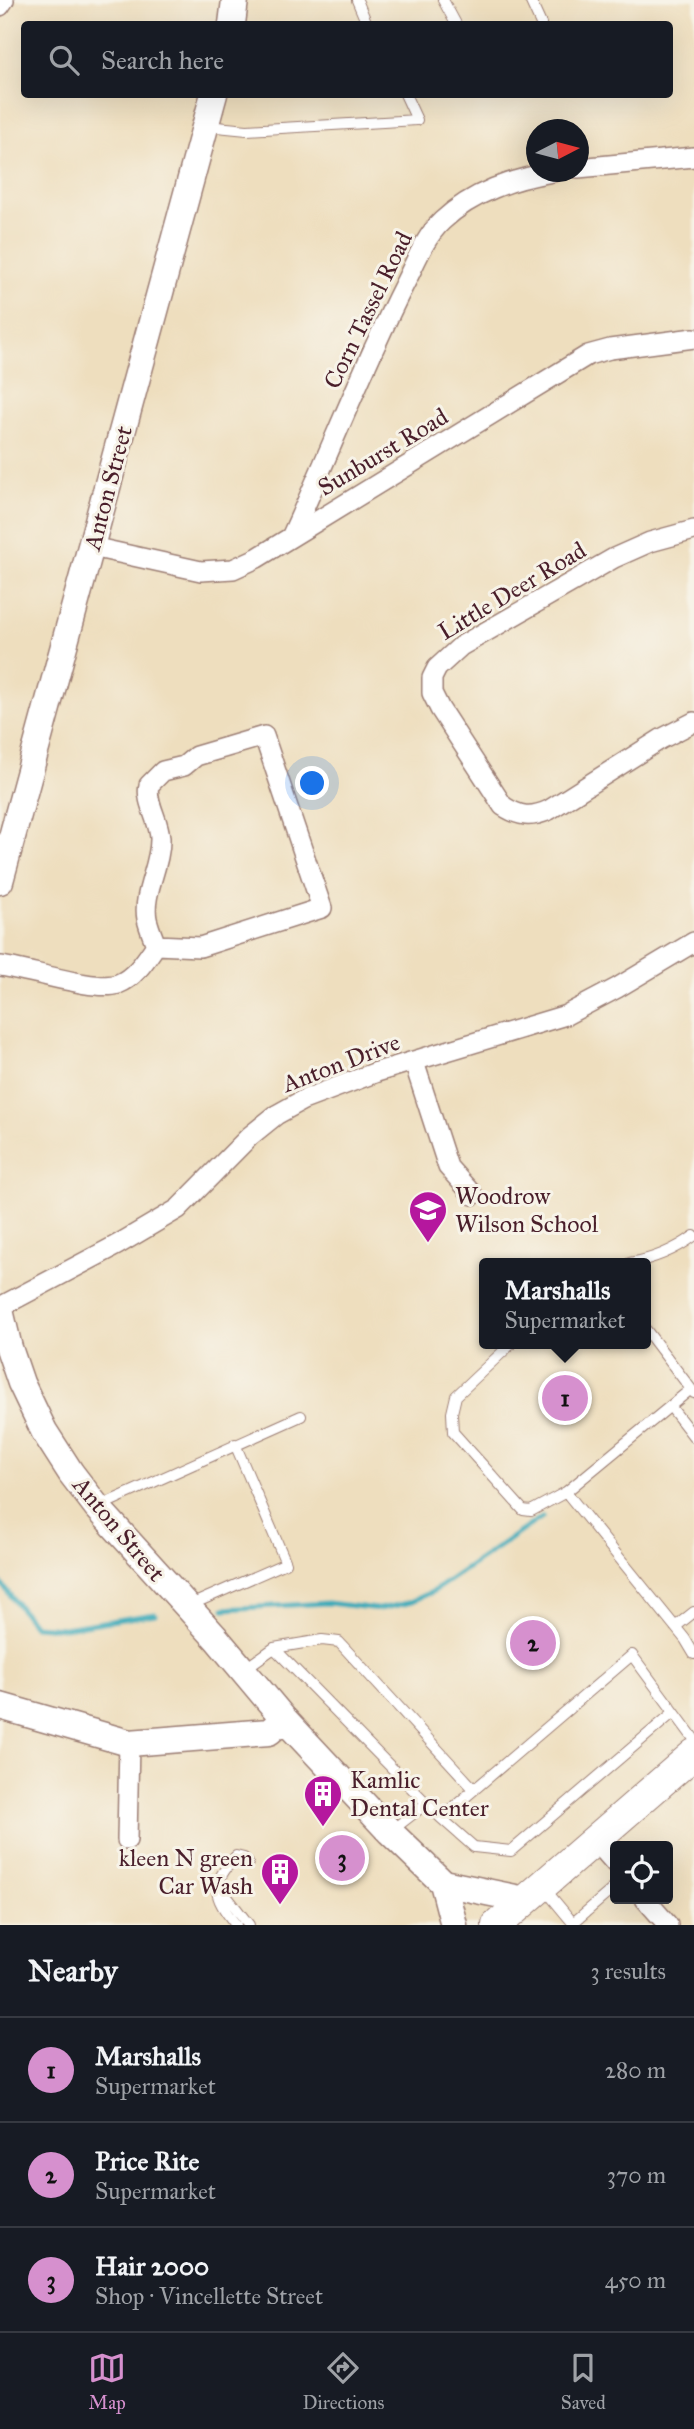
<!DOCTYPE html>
<meta charset="utf-8">
<style>
body{margin:0;font-family:"IM FELL Great Primer",serif;background:#242831;color:#f1f3f6}
.controls{position:absolute;right:21px;bottom:21px;display:grid;overflow:hidden;border-radius:7px;box-shadow:0 7px 28px #0002}
.controls button{width:63px;height:63px;display:grid;place-items:center;padding:0;border:0;border-bottom:2px solid #363941;background:#171b24;color:#f1f3f6;font:35px sans-serif}
.compass{position:absolute;left:526px;top:119px;width:63px;height:63px;border-radius:50%;background:#171b24;box-shadow:0 7px 28px #0002;rotate:84deg}
.you{position:absolute;left:313px;top:784px;width:24px;height:24px;margin:-18px;border:5px solid #fff;border-radius:50%;background:#1a73e8;box-shadow:0 0 0 10px #1a73e833}
.badge{display:grid;place-items:center;width:46px;height:46px;border-radius:50%;background:#d690ce;color:#111;font-size:23px;font-weight:700}
.pin{position:absolute;translate:-50% -50%;border:4px solid #fff;box-shadow:0 2px 7px #0006}
.popup{position:absolute;left:479px;top:1258px;width:172px;height:91px;box-sizing:border-box;display:grid;place-content:center;border-radius:7px;background:#171b24;filter:drop-shadow(0 2px 5px #0005);font-size:23px;white-space:nowrap;color:#9ea1a6}
.popup b{font-size:26px;color:#f1f3f6}
.popup::after{content:'';position:absolute;left:50%;top:100%;margin-left:-14px;border:14px solid transparent;border-top-color:#171b24}
.list{margin:0;padding:0;list-style:none}
h2{display:flex;justify-content:space-between;align-items:center;height:91px;margin:0;padding:0 28px;font-size:30px}
h2 small{font-size:23px;font-weight:400;color:#9ea1a6}
.list li{display:grid;grid-template-columns:46px 1fr auto;gap:21px;align-items:center;box-sizing:border-box;height:105px;padding:0 28px;border-top:2px solid #363941}
.list b{display:block;font-size:26px;white-space:nowrap}
.list p{margin:0;font-size:23px;white-space:nowrap;color:#9ea1a6}
.list em{font-size:23px;font-style:normal;color:#9ea1a6}
.icon{flex:none;width:38px;height:38px;fill:none;stroke:currentColor;stroke-width:2;stroke-linecap:round;stroke-linejoin:round}
.map{position:relative;flex:none;width:694px;height:1925px;overflow:hidden}
.search{position:absolute;background:#171b24;box-shadow:0 7px 28px #0002;left:21px;right:21px;top:21px;height:77px;display:flex;align-items:center;gap:18px;box-sizing:border-box;padding:0 24px;border-radius:7px;color:#9ea1a6;font-size:26px}
.sheet{height:406px;background:#171b24}
nav{display:flex;justify-content:space-around;align-items:center;box-sizing:border-box;height:98px;border-top:2px solid #363941;background:#171b24;font-size:19px;color:#9ea1a6}
nav a{display:grid;justify-items:center;gap:4px}
nav .on{color:#d690ce}
.map>svg:first-child{display:block}
.lines{fill:none;stroke-linecap:round;stroke-linejoin:round}
.stream{stroke:#3baab9;stroke-width:5}
.lane-casing{stroke:#9c7e74;stroke-width:12}
.street-casing{stroke:#9c7e74;stroke-width:22}
.secondary-casing{stroke:#9c7e74;stroke-width:29}
.primary-casing{stroke:#9c7e74;stroke-width:32}
.lane{stroke:#fff;stroke-width:10}
.street{stroke:#fff;stroke-width:19}
.secondary{stroke:#fff;stroke-width:26}
.primary{stroke:#fff;stroke-width:30}
.labels{text-anchor:middle;dominant-baseline:central;stroke-width:6;stroke-linejoin:round;paint-order:stroke}
.street-label{font-size:24px;fill:#4a1f2b;stroke:#f7f3e8}
.poi-label{font-size:24px;fill:#4a1f2b;stroke:#f7f3e8;text-anchor:start}
</style>
<div class="map">
<svg width="694" height="1925" viewBox="0 0 694 1925">
<rect width="100%" height="100%" fill="#f7f3e8"/>
<filter id="ink" filterUnits="userSpaceOnUse"><feTurbulence type="fractalNoise" baseFrequency=".0143" numOctaves="2"/><feDisplacementMap in="SourceGraphic" scale="14" xChannelSelector="R" yChannelSelector="G"/><feConvolveMatrix kernelMatrix="1 2 1 2 8 2 1 2 1" color-interpolation-filters="sRGB"/></filter>
<filter id="wash" filterUnits="userSpaceOnUse"><feTurbulence type="fractalNoise" baseFrequency=".00686" numOctaves="4" result="noise"/><feDisplacementMap in="SourceGraphic" scale="28" xChannelSelector="R" yChannelSelector="G"/><feGaussianBlur stdDeviation="1.57" result="paint"/><feColorMatrix in="noise" values="0 0 0 0 0 0 0 0 0 0 0 0 0 0 0 0 0 1.4 0 .05"/><feComposite in="paint" operator="in"/></filter>
<g filter="url(#wash)">
<rect width="100%" height="100%" fill="#eedebe"/>
<g class="lines">
<!-- stream -->
<path class="stream" d="M0 1582 34 1626 64 1628 155 1614
M224 1609 328 1603 379 1609 408 1603 432 1592 542 1517"/>
</g>
</g>
<g filter="url(#ink)">
<g class="lines">
<defs>
<path id="lane" d="M357 0 367 24
M443 0 456 24
M530 0 541 24
M207 126 247 130 417 120 405 94
M630 1263C653 1259 675 1250 694 1236
M646 1330 694 1393
M511 1344 456 1396 452 1413 453 1432 523 1510 531 1511 566 1492
M691 1389 566 1492 685 1639 694 1654
M670 1406 694 1437
M100 1506 301 1416
M188 1606 286 1563 235 1444
M675 1627 694 1612
M274 1648 441 1818
M243 1670 274 1648 322 1640 339 1642 474 1789
M674 1712 511 1851 474 1847 441 1818 632 1655 694 1739
M391 1831 427 1803
M218 1885 249 1925
M544 1888 573 1923 615 1887
M236 1925C212 1895 210 1885 236 1856L244 1858 248 1863"/>
<path id="street" d="M0 6 4 0
M578 168 694 157
M694 530 650 542 614 558 461 646 437 668 432 678V693L440 709 503 806C520 817 531 818 549 810L661 739 694 722
M292 535C330 452 363 366 404 285 415 264 424 238 442 221 473 192 512 179 553 172
M92 547 201 571 233 569 257 558 588 355 610 349 694 338
M264 736 322 908 200 947 156 945C153 937 149 928 147 919 142 893 161 865 160 838 159 819 145 802 149 785L163 771 184 766 196 756Z
M0 966C27 969 96 992 118 984 135 978 147 958 156 945
M414 1062 448 1167 473 1195
M0 1307 117 1245 178 1209 250 1136 276 1115 303 1100 377 1072 566 1015 617 988 694 942
M127 1840 129 1743
M595 1840 615 1863
M645 1899 668 1925"/>
<path id="secondary" d="M232 24 235 0
M0 881 214 94
M0 1310 9 1348 21 1383 44 1431 71 1473 97 1507 216 1638 284 1719 390 1832 443 1883 525 1900
M0 1706 129 1743 269 1732 284 1719
M443 1883 454 1925"/>
<path id="primary" d="M497 1925 694 1754"/>
</defs>
<!-- lane casing -->
<use href="#lane" class="lane-casing"/>
<!-- street casing -->
<use href="#street" class="street-casing"/>
<!-- secondary casing -->
<use href="#secondary" class="secondary-casing"/>
<!-- primary casing -->
<use href="#primary" class="primary-casing"/>
<!-- lane -->
<use href="#lane" class="lane"/>
<!-- street -->
<use href="#street" class="street"/>
<!-- secondary -->
<use href="#secondary" class="secondary"/>
<!-- primary -->
<use href="#primary" class="primary"/>
</g>
</g>
<!-- icons -->
<defs>
<symbol id="school-pin" viewBox="-11 -11 22 30"><path d="M0 17L-7.5 6A9.5 9.5 0 1 1 7.5 6Z" fill="#b5179e" stroke="#f7f3e8"/><path d="M0-5L7-2L0 1L-7-2ZM-4 1L0 2.5L4 1V4Q0 6-4 4Z" fill="#fff"/></symbol>
<symbol id="building-pin" viewBox="-11 -11 22 30"><path d="M0 17L-7.5 6A9.5 9.5 0 1 1 7.5 6Z" fill="#b5179e" stroke="#f7f3e8"/><path d="M-4-6H4V6H1V3H-1V6H-4ZM-2.5-4.3h1.7v1.8h-1.7ZM.8-4.3h1.7v1.8H.8ZM-2.5-1h1.7V.8h-1.7ZM.8-1h1.7V.8H.8Z" fill="#fff"/></symbol>
</defs>
<g fill-rule="evenodd">
<use href="#school-pin" x="406" y="1188" width="44" height="60"/>
<use href="#building-pin" x="301" y="1772" width="44" height="60"/>
<use href="#building-pin" x="258" y="1850" width="44" height="60"/>
</g>
<g class="labels">
<!-- street labels -->
<g class="street-label">
<text transform="translate(368 310) rotate(-64)">Corn Tassel Road</text>
<text transform="translate(383 452) rotate(-31)">Sunburst Road</text>
<text transform="translate(108 488) rotate(-75)">Anton Street</text>
<text transform="translate(512 591) rotate(-31)">Little Deer Road</text>
<text transform="translate(341 1063) rotate(-21)">Anton Drive</text>
<text transform="translate(119 1529) rotate(50)">Anton Street</text>
</g>
<!-- poi labels -->
<g class="poi-label">
<text x="455" y="1196">Woodrow<tspan x="455" dy="28">Wilson School</tspan></text>
<text x="350" y="1780">Kamlic<tspan x="350" dy="28">Dental Center</tspan></text>
<text x="253" y="1858" text-anchor="end">kleen N green<tspan x="253" dy="28">Car Wash</tspan></text>
</g>
</g>
</svg>
<div class="controls">
<button><svg class="icon" aria-label="locate" viewBox="0 0 24 24"><circle cx="12" cy="12" r="6"/><path d="M12 2v4M12 18v4M2 12h4M18 12h4"/></svg></button>
</div>
<svg class="compass" viewBox="-18 -18 36 36"><path d="M0-13l5 13h-10z" fill="#e53935"/><path d="M0 13l5-13h-10z" fill="#9ea1a6"/></svg>
<div class="you"></div>
<div class="pin badge" style="left:565px;top:1398px">1</div>
<div class="popup"><b>Marshalls</b>Supermarket</div>
<div class="pin badge" style="left:533px;top:1643px">2</div>
<div class="pin badge" style="left:342px;top:1858px">3</div>
<div class="search"><svg class="icon" aria-label="search" viewBox="0 0 24 24"><circle cx="10" cy="10" r="6"/><path d="M15 15l6 6"/></svg>Search here</div>
</div>
<section class="sheet">
<h2>Nearby<small>3 results</small></h2>
<ul class="list">
<li><span class="badge">1</span><div><b>Marshalls</b><p>Supermarket</p></div><em>280 m</em></li>
<li><span class="badge">2</span><div><b>Price Rite</b><p>Supermarket</p></div><em>370 m</em></li>
<li><span class="badge">3</span><div><b>Hair 2000</b><p>Shop · Vincellette Street</p></div><em>450 m</em></li>
</ul>
</section>
<nav>
<a class="on"><svg class="icon" aria-label="map" viewBox="0 0 24 24"><path d="M3 6l6-2 6 2 6-2v14l-6 2-6-2-6 2zM9 4v14M15 6v14"/></svg>Map</a>
<a><svg class="icon" aria-label="directions" viewBox="0 0 24 24"><path d="M12 3l9 9-9 9-9-9zM9 14v-3h6M13 9l2 2-2 2"/></svg>Directions</a>
<a><svg class="icon" aria-label="saved" viewBox="0 0 24 24"><path d="M7 4h10v16l-5-4-5 4z"/></svg>Saved</a>
</nav>
